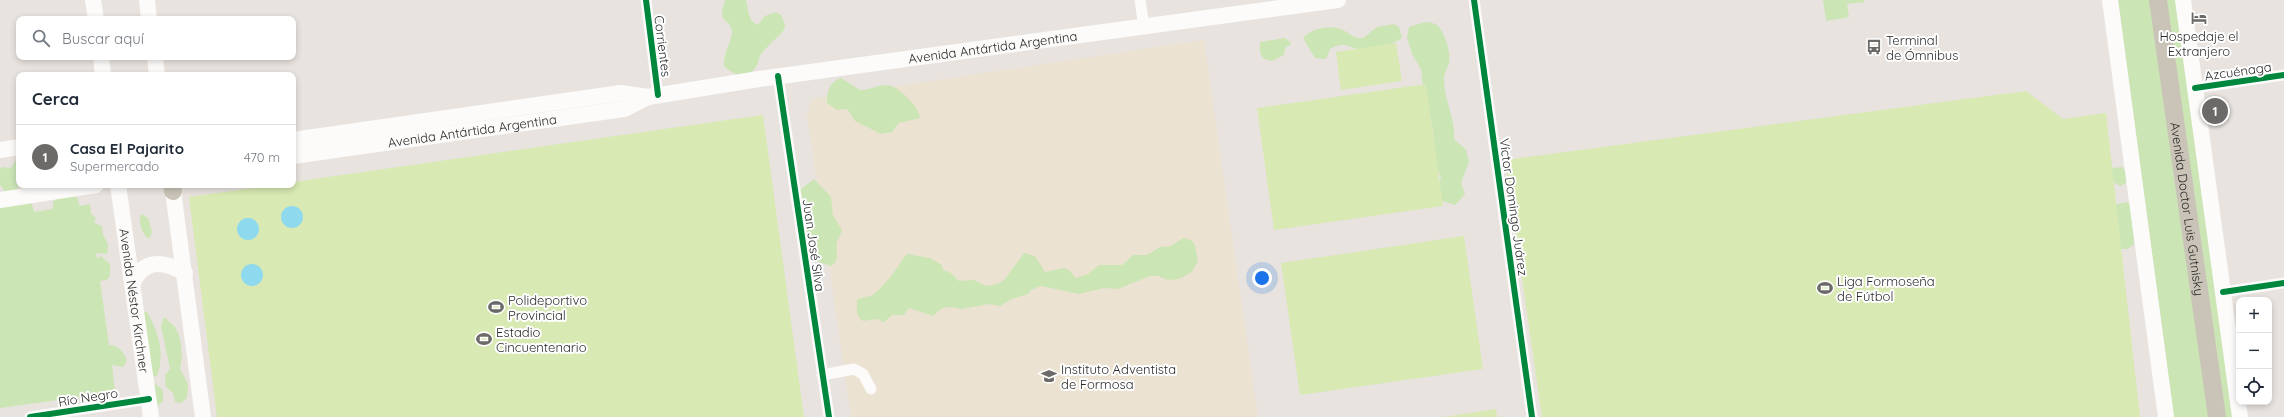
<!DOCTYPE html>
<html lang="es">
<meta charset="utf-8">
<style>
body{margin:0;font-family:Quicksand,sans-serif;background:#f6f6f7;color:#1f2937}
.controls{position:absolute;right:12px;bottom:12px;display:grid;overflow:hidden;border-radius:8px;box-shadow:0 2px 6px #0003}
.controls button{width:36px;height:36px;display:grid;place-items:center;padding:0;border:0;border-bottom:1px solid #e0e1e3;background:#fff;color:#1f2937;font:20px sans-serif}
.you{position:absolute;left:1262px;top:278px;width:14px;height:14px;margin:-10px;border:3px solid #fff;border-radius:50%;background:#1a73e8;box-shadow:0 0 0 6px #1a73e833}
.badge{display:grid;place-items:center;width:26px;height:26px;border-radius:50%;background:#6c6a68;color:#fff;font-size:13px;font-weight:700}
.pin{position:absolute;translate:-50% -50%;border:2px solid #fff;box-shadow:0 1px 4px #0006}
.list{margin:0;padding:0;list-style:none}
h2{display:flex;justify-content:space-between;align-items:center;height:52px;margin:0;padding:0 16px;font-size:17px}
h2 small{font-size:13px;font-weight:400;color:#747a83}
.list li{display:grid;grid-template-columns:26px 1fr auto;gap:12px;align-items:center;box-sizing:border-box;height:64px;padding:0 16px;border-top:1px solid #e0e1e3}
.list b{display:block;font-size:15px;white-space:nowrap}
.list p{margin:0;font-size:13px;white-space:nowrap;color:#747a83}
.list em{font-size:13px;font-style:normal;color:#747a83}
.icon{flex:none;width:22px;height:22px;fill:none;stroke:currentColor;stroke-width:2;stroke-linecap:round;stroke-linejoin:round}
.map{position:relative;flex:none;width:2284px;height:417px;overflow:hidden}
.search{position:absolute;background:#fff;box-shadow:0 2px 6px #0003;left:16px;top:16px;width:280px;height:44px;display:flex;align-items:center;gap:10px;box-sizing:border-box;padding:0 14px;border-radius:8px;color:#747a83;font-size:15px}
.panel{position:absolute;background:#fff;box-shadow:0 2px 6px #0003;left:16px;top:72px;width:280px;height:116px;border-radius:8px}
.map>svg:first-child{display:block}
.education{fill:#ece2d2}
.green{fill:#cbe5b5}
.pitch{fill:#d8e9b3}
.water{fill:#8ed9ed}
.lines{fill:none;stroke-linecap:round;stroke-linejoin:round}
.street{stroke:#fcfbfa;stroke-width:11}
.secondary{stroke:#fcfbfa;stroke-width:16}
.primary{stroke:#cac4b8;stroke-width:18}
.cycleway-casing{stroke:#fff;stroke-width:8}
.cycleway{stroke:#00873e;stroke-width:6}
.labels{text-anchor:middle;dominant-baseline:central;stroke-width:4;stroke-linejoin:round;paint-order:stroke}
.poi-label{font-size:13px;fill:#292929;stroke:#fff;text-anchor:start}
.street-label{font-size:13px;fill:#292929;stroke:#fff}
</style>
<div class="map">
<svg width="2284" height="417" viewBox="0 0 2284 417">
<rect width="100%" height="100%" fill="#e8e3de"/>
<!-- education -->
<path class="education" d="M1204 40 1258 417H851L807 115 812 99Z"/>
<!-- green -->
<path class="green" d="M725 0H746C749 10 747 20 758 25L765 16 776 12 781 15 785 25 784 30C777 38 768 45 762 53 759 56 759 61 757 65 749 81 735 76 724 66 723 54 731 43 732 32 733 23 721 21 722 13 722 9 724 4 725 0Z
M1823 0H1864V2L1847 4 1849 17 1826 21Z
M2118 0H2179L2235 417H2174Z
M1425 22C1429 22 1434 23 1437 25 1445 32 1451 53 1449 63 1448 68 1444 73 1444 78 1443 97 1456 120 1454 139L1466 150 1469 162 1461 183 1465 194 1455 205 1439 200 1437 189 1441 178 1437 168 1432 123 1423 85 1421 69 1412 54 1407 38 1409 27Z
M1394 24 1399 27 1402 38C1391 45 1373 52 1359 49 1345 46 1345 41 1330 49L1326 59 1315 58 1303 38C1312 28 1330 24 1343 30 1351 34 1354 39 1363 38L1377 27Z
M1285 38 1291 43 1290 45 1285 48 1284 55 1272 61 1264 59 1260 53V42Z
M841 78 860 90C869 90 878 85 887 85 898 85 920 108 920 118L899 123 892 132 881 134 855 121 847 109 837 110 827 103C827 92 829 82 841 78Z
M16 160 19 161V185L16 191 6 193 0 185V169L3 167 11 168Z
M2122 167 2129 174 2127 182 2120 186 2112 181V168Z
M814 179 831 197 833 216 842 230C841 234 838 239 837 242 835 249 841 259 831 266L812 260 805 234 810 219 800 204V190Z
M66 194 78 198 79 206 90 204 91 214 96 218 94 223 102 226 103 235 108 244 107 254 96 253 97 258 101 256 110 264V276L107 280 100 281 109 345C117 344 125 353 127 361L123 367 112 365 115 392 0 408V204L27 200 32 204 34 212 53 209V202L58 197Z
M2128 202 2139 212 2134 244 2128 249H2119L2108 210 2117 204Z
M141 214 148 218 152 232 149 239C142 235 138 222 141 214Z
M1183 238 1191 240 1195 245 1198 261 1192 272 1179 279 1168 280 1158 276H1150L1118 289 1104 288 1079 294 1041 286 1031 290 1028 294 1012 299 1000 306 989 304 961 309 949 307 941 309 933 316 909 308 904 315H892L884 322 876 319 863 321C855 317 857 308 857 300 862 296 868 298 872 295 888 284 895 269 907 254L930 258 942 265 943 270 951 273 959 281 974 280 986 286 998 284 1005 279 1024 253 1035 256 1045 272 1064 268 1069 270 1076 278 1088 274 1099 265H1122L1133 255H1147L1160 247 1171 246Z
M144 312H147C159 332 165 355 157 376L154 377 151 375 139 319Z
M164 317 175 327 180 338 182 356 180 369 188 384 187 398 181 403 175 402 173 393 166 387 165 375 170 369 161 326Z
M154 383 163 390V401L159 405 156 404Z"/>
<!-- pitch -->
<path class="pitch" d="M1396 43 1402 81 1341 90 1336 52Z
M1426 84 1443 206 1274 230 1257 108Z
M2026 91 2063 119 2106 113 2140 417H1542L1505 160Z
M763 115 804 417H217L189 197 273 185H293V182Z
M1464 236 1483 369 1300 395 1281 263Z
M1496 409 1497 417H1444Z"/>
<!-- water -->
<path class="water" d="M281 217a11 11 0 1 1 22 0a11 11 0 1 1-22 0Z
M237 229a11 11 0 1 1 22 0a11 11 0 1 1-22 0Z
M241 275a11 11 0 1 1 22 0a11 11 0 1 1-22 0Z"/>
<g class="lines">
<!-- street -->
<path class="street" d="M646 0 658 95
M1140 0 1144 27
M1474 0 1532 417
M778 76 829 417
M2195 88 2284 75
M2223 292 2284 283
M822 375 854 369 863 374 871 389
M30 417 149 399"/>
<!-- secondary -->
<g class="secondary">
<path d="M93 0 96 19"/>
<path d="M147 0 149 19"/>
<path d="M2110 0 2166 417"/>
<path d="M2183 0 2240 417"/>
<path d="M101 57 103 75"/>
<path d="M155 57 157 75"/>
<path id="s1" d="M293 140 621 93 648 97 759 79 1338 0"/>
<path d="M0 150 19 147"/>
<path id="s2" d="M293 156 624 109 648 97"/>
<path id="s3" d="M118 185 151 417"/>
<path d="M173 191 203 417"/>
<path d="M0 200 96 185"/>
<path d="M132 284C144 258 163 261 185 273"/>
</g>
<!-- primary -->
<g class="primary">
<path id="s4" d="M2158 0 2217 417"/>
<path d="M172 185 173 191"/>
</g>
<defs>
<path id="cycleway" d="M646 0 658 95
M1474 0 1532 417
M778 76 829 417
M2195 88 2284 75
M2223 292 2284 283
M30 417 149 399"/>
</defs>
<!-- cycleway casing -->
<use href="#cycleway" class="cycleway-casing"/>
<!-- cycleway -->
<use href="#cycleway" class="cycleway"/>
</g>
<!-- icons -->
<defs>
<symbol id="hotel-bare" viewBox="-9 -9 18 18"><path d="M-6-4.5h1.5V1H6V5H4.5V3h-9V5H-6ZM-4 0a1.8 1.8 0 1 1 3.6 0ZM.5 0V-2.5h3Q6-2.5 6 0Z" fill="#6c6a68" stroke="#fff" stroke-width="2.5" paint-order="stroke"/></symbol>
<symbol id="bus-bare" viewBox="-9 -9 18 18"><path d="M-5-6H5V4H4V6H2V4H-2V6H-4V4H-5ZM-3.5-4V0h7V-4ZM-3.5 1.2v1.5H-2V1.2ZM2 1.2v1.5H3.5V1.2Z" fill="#6c6a68" stroke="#fff" stroke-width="2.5" paint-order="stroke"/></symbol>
<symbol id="stadium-bare" viewBox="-9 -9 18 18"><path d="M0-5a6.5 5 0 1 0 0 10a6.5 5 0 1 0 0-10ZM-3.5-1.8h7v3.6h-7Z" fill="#6c6a68" stroke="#fff" stroke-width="2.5" paint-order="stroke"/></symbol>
<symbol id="school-bare" viewBox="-9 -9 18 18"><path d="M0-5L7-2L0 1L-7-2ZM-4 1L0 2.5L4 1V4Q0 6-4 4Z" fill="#6c6a68" stroke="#fff" stroke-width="2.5" paint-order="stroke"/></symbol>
</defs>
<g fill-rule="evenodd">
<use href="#hotel-bare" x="2188" y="7" width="22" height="22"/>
<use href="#bus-bare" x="1863" y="36" width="22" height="22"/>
<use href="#stadium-bare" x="1814" y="277" width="22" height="22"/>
<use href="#stadium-bare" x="485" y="296" width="22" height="22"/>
<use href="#stadium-bare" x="473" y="328" width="22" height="22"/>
<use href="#school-bare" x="1038" y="365" width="22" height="22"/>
</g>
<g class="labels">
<!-- poi labels -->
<g class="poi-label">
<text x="2199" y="36" text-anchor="middle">Hospedaje el<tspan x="2199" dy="15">Extranjero</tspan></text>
<text x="1886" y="40">Terminal<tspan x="1886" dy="15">de Ómnibus</tspan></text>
<text x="1837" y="281">Liga Formoseña<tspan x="1837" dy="15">de Fútbol</tspan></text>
<text x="508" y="300">Polideportivo<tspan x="508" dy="15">Provincial</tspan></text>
<text x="496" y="332">Estadio<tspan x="496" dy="15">Cincuentenario</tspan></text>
<text x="1061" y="369">Instituto Adventista<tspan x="1061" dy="15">de Formosa</tspan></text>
</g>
<!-- street labels -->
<g class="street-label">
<text transform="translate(663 46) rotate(83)">Corrientes</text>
<text stroke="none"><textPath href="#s1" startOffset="707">Avenida Antártida Argentina</textPath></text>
<text transform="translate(2238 71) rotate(-8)">Azcuénaga</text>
<text stroke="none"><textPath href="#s2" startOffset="181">Avenida Antártida Argentina</textPath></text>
<text transform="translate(1514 207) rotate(82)">Víctor Domingo Juárez</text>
<text stroke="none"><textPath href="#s4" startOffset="211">Avenida Doctor Luis Gutnisky</textPath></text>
<text transform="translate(814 245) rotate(82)">Juan José Silva</text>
<text stroke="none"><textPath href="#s3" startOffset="117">Avenida Néstor Kirchner</textPath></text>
<text transform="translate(88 397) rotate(-9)">Río Negro</text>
</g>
</g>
</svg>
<div class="controls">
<button>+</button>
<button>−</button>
<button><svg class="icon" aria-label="locate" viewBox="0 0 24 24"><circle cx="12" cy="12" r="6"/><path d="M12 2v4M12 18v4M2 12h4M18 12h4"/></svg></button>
</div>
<div class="you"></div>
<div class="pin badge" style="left:2215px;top:111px">1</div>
<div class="search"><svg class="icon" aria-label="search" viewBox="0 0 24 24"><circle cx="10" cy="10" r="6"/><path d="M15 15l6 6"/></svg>Buscar aquí</div>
<section class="panel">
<h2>Cerca<small></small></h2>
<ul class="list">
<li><span class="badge">1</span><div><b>Casa El Pajarito</b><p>Supermercado</p></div><em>470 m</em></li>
</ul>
</section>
</div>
